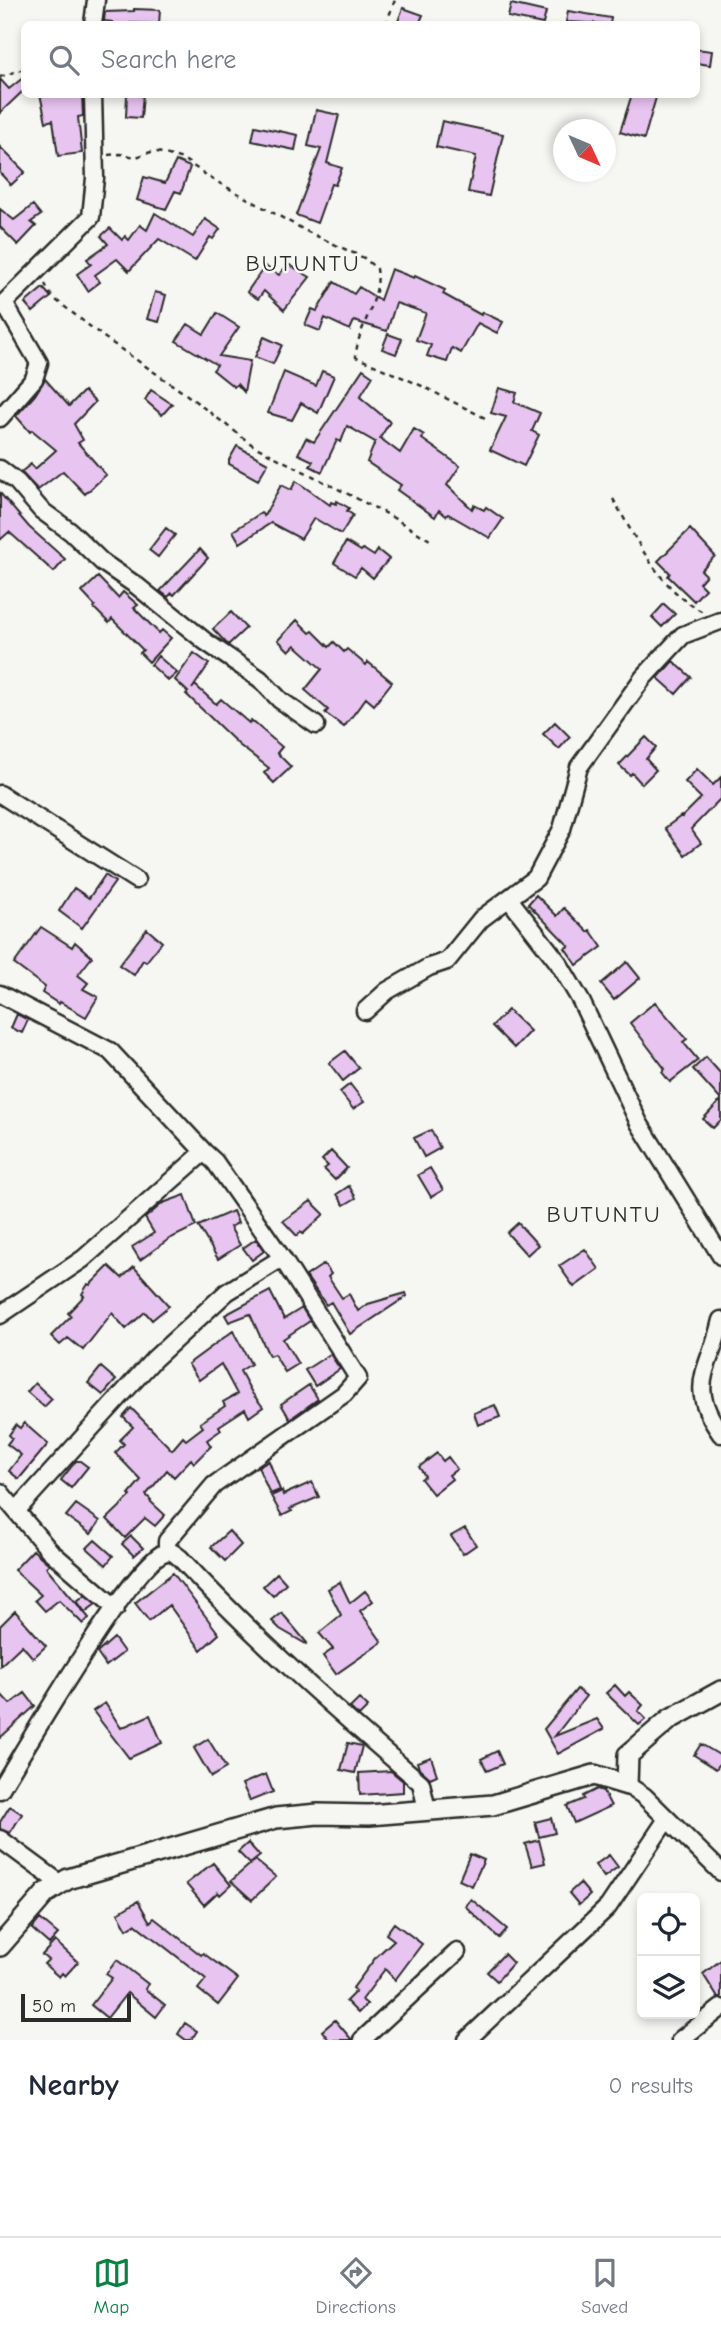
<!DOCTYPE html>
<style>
body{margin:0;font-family:"Comic Neue",sans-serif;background:#f2f2f3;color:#1f2937}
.controls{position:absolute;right:21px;bottom:21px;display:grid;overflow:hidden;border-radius:10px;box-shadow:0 4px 10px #0003}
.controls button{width:63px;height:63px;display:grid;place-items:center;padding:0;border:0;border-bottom:2px solid #e0e1e3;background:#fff;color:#1f2937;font:35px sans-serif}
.compass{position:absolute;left:553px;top:119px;width:63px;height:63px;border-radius:50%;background:#fff;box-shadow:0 4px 10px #0003;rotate:134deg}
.scale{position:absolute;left:21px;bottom:18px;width:110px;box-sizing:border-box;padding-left:7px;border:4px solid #2b2b2b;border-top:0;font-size:19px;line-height:24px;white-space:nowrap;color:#2b2b2b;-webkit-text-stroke:5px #f6f6f2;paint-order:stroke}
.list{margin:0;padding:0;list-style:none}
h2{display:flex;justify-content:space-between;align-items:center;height:91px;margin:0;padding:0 28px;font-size:30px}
h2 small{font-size:23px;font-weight:400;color:#747a83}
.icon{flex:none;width:38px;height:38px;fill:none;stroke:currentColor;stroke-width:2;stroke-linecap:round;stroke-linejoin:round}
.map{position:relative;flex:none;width:721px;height:2040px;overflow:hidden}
.search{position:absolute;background:#fff;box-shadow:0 4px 10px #0003;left:21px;right:21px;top:21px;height:77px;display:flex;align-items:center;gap:18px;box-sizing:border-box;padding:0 24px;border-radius:10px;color:#747a83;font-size:26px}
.sheet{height:196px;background:#fff}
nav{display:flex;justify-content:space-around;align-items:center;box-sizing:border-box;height:98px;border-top:2px solid #e0e1e3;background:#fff;font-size:19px;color:#747a83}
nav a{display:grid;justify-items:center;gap:4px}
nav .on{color:#0b8043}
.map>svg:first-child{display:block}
.building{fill:#e8c4f0;stroke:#2b2b2b;stroke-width:2}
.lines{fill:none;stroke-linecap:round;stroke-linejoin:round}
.minor-casing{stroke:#2b2b2b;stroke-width:21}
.tertiary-casing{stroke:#2b2b2b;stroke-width:24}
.path{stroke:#2b2b2b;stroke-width:2.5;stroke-dasharray:5 5;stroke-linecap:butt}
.minor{stroke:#f6f6f2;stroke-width:16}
.tertiary{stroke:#f6f6f2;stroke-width:19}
.labels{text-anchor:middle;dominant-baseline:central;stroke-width:5;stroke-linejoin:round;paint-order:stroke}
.quarter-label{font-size:23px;letter-spacing:2px;fill:#2b2b2b;stroke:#f6f6f2}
</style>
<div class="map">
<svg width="721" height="2040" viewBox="0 0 721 2040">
<rect width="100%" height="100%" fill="#f6f6f2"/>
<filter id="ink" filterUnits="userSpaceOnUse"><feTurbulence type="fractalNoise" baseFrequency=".0143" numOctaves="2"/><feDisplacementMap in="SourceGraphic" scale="14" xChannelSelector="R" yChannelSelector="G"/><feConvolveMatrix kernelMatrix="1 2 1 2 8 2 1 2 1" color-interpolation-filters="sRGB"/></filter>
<g filter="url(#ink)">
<!-- building -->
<path class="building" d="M511 4 546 12 543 24 508 17Z
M403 8 423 15 419 24H397Z
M134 9 160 10 159 24 130 23V24H112V22L104 21 105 12 134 11Z
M568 11 611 18 610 24 566 22Z
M696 49 712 51 710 65 696 63Z
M24 77V90L0 113V79L9 89Z
M40 94H82L83 116 78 117 82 153 58 156 53 120 46 122Z
M127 94H143L141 118 126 117Z
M632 94H657L644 139 620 132Z
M316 110 339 115 327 163 342 168 335 185 331 184 317 223 296 215 321 149 308 146Z
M442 121 503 134 489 196 468 192 476 156 436 147Z
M255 126 298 135 295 150 252 141Z
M0 147 25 172 11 185 0 173Z
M176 161 190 167 181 193 175 191 166 209 137 200 144 177 165 183Z
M33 205 41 215 31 222 36 226 18 245 0 227V209L14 220Z
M155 213 193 237 205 219 220 229 213 239 210 237 195 261 159 239 129 271 117 259 95 275 100 282 88 291 77 274 91 264 87 259 108 244 101 236 110 228 122 240 125 236 129 240 140 225 147 230Z
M288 264 310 277 284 310 264 291 258 299 247 292 265 266 279 275Z
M391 269 414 278 415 276 445 290 443 294 481 315 482 312 503 322 497 333 478 323 461 353 452 348 447 362 427 356 431 345 416 340 426 313 396 303 387 331 354 321 350 330 325 318 320 331 305 325 312 309 317 311 334 282 354 294 359 287 380 300Z
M43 288 51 297 33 312 25 303Z
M155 292 166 295 159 322 147 319Z
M217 313 239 327 219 356 250 361 244 392 237 384 234 387 213 370 217 365 176 341 188 324 204 334Z
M388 334 402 339 396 354 382 349Z
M264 337 282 345 273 364 255 357Z
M363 369 373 376 360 397 390 422 380 438 400 453 414 429 424 435 422 439 460 466 447 485 472 509 474 505 484 510 486 507 503 519 490 538 448 514 446 516 439 510 435 517 397 490 401 485 367 462 375 442 347 426 341 442 337 440 322 472 310 466 313 461 298 454 306 438 314 442Z
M322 371 334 376 318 413 301 403 292 420 268 413 284 372 316 386Z
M45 379 69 406 84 391 95 402 74 424 83 440 78 443 106 475 85 494 63 471 38 490 21 472 31 464 35 469 56 450 32 430 30 432 16 416 35 395Z
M499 388 517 393 514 402 540 413 532 431 539 435 524 466 490 450 506 417 491 413Z
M151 390 172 404 162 415 145 400Z
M237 446 268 463 258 480 229 464V460Z
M296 481 330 505 331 502 336 504 337 501 349 508 347 511 353 515 341 534 314 518 301 539 271 523 240 543 233 531 261 513 264 516 281 485 291 490Z
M0 493 29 527 65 559 54 572 9 532 0 540Z
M166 528 175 535 158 557 149 550Z
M690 529 715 556 701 570 706 575 699 583 705 589 694 601 668 576 670 573 658 561Z
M346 542 361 551 363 549 374 556 378 550 389 559 373 578 361 568 355 576 334 563Z
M200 549 208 558 174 595 172 593 168 597 160 591Z
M98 577 118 598 123 592 138 605 134 608 159 633 162 630 171 638 149 662 140 653 143 650 112 619 109 623 94 608 95 606 82 592Z
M664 604 675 614 662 627 652 617Z
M231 612 246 628 228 645 213 629Z
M297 620 310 633 313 631 329 647 334 642 344 652 347 649 366 665 368 662 392 682 374 705 366 698 344 727 325 713 328 710 305 690 322 669 295 645 289 651 278 640Z
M194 653 209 664 192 689 195 685 216 704 221 699 249 723 251 720 282 747 277 753 291 767 274 783 264 773 269 768 239 745 186 694 188 692 175 680Z
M158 656 177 673 168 681 151 665Z
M673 661 691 677 676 694 658 678Z
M555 722 570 737 559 749 543 734Z
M646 737 656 747 646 759 656 770 642 784 632 773 630 775 619 765Z
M697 769 713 785 721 777V798L691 829 701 843 685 855 665 828 681 816 682 817 701 798 685 782Z
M105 875 115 882 82 928 59 911 74 888 89 898Z
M536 895 557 916 564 908 588 932 590 930 602 947 577 965 565 948 569 946 528 904Z
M41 927 72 947 75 942 92 957 78 975 88 983 83 989 98 997 86 1017 60 1002 59 1004 42 993 45 987 14 964Z
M147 929 162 942 146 962 143 960 134 975 119 965Z
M627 962 640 978 614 1000 601 984Z
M655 1002 687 1039 683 1042 698 1060 670 1082 662 1072 665 1069 630 1023Z
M508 1010 530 1031 514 1048 492 1026Z
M17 1014 28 1020 22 1033 11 1028Z
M345 1051 359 1068 343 1081 329 1063Z
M706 1057 721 1074V1120L713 1128 703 1119 721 1100 693 1069Z
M350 1084 364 1102 353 1109 340 1092Z
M431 1130 440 1148 424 1157 414 1138Z
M331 1151 347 1168 335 1180 324 1169 328 1166 322 1160Z
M430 1168 443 1190 431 1197 418 1175Z
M349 1186 356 1198 344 1205 337 1194Z
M185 1195 196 1226 169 1239 140 1260 132 1247 154 1233 145 1218 163 1203Z
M311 1201 324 1214 303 1234 301 1232 297 1236 283 1221Z
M233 1211 238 1223 230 1227 240 1245 218 1259 198 1226Z
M518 1223 538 1245 527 1255 507 1233Z
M256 1239 264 1251 252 1260 243 1248Z
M585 1249 599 1269 574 1287 559 1266Z
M324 1264 331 1274 328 1277 342 1298 349 1294 358 1311 368 1304 406 1293 407 1296 350 1334 331 1302 326 1305 306 1276Z
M109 1266 122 1278 134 1267 169 1306 152 1320 145 1312 126 1329 112 1313 83 1350 68 1338 60 1345 51 1336 71 1316 68 1313 84 1296 82 1294 88 1284 90 1285Z
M270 1291 284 1319 302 1308 310 1321 283 1339 298 1364 285 1372 274 1354 269 1356 250 1314 229 1322 225 1315Z
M233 1331 251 1364 240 1371 252 1393 263 1407 249 1417 245 1409 219 1426 221 1430 207 1440 211 1446 194 1463 191 1459 174 1477 167 1470 146 1495 151 1500 150 1501 165 1515 155 1526 145 1518 125 1538 107 1519 131 1496 129 1494 141 1480 115 1453 124 1444 120 1440 133 1427 123 1417 131 1408 172 1450 183 1437 186 1440 203 1427 200 1423 225 1406 223 1402 237 1394 221 1364 199 1380 188 1364Z
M330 1354 340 1369 315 1386 305 1370Z
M101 1367 116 1380 103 1395 88 1383Z
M35 1383 52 1399 44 1407 27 1392Z
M309 1385 318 1399 290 1419 281 1404Z
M495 1405 500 1417 478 1425 474 1413Z
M24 1423 48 1444 19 1479 9 1471 21 1455 7 1444 12 1438 9 1435 16 1425 20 1428Z
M437 1453 443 1461 448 1457 457 1469 449 1475 452 1479 433 1494 421 1479 425 1476 419 1467Z
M76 1461H80L88 1467 71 1488 61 1480Z
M269 1461 280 1490 270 1494 258 1467Z
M312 1482 319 1497 290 1509 292 1511 282 1516 271 1496 282 1491 283 1495Z
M76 1504 100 1521 91 1534 66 1516Z
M465 1528 476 1545 463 1554 451 1536Z
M229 1531 241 1545 225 1561 211 1547Z
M131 1536 143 1548 134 1556 122 1544Z
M95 1540 113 1556 106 1565 87 1548Z
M33 1550 49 1564 46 1567 89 1618 83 1624 59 1600 45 1611 35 1600 41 1595 14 1570Z
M173 1573 219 1634 201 1650 169 1605 149 1621 135 1603Z
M277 1573 286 1583 273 1596 263 1586Z
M340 1582 350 1603 365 1591 373 1601 360 1611 382 1642 336 1674 323 1656 333 1649 319 1633 341 1615 328 1589Z
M85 1595 96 1604 85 1612 77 1601Z
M15 1611 46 1646 33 1658 22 1645 0 1666V1626Z
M282 1613 307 1643 306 1644 280 1629 272 1621Z
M114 1638 124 1652 106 1666 97 1653Z
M615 1685 625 1696 629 1692 643 1705 638 1711 646 1719 639 1725 606 1693Z
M577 1689 586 1696 555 1736 597 1719 604 1729 558 1754 544 1729Z
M0 1693 10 1704 25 1693 35 1706 0 1738Z
M359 1699 368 1707 359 1716 350 1708Z
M105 1703 121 1728 150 1715 162 1743 129 1758 93 1711Z
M208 1739 226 1768 211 1777 194 1748Z
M348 1743 362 1746 355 1773 341 1770Z
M701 1744 721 1756V1762L716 1769 694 1755Z
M497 1751 503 1764 487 1771 481 1759Z
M431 1757 437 1775 430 1778 419 1768 417 1762Z
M391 1771 403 1781V1792L360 1795 359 1773Z
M266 1774 273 1792 250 1801 242 1784Z
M597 1789 603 1791 611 1806 574 1823 567 1806 584 1799 583 1796Z
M10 1806 22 1814 10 1833 0 1829V1822Z
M551 1818 555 1833 539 1837 535 1822Z
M539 1840 545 1863 532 1866 525 1844Z
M248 1843 260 1856 250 1864 238 1852Z
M470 1854 484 1860 472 1886 459 1880Z
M609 1855 618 1867 604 1877 595 1865Z
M255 1860 276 1877 252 1900 231 1881Z
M213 1863 231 1885 220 1895 218 1892 204 1905 186 1884Z
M580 1883 590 1895 579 1905 569 1893Z
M471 1899 507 1929 499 1938 465 1906Z
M138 1901 150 1922 154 1918 201 1955 203 1953 238 1979 218 2005 198 1989 206 1979 135 1924 127 1929 118 1913Z
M40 1919 58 1934 49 1944 32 1929Z
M394 1923 422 1944 395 1980 385 1969 362 2000 367 2004 358 2013 346 2001 356 1991 353 1988 376 1957 394 1940 386 1934Z
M55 1941 78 1962 65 1976 62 1973 59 1977 44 1964 48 1960 42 1955Z
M504 1954 513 1963 497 1981 487 1972Z
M117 1960 148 1984 145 1989 165 2005 156 2017 127 1993 107 2018 91 2005 112 1978 106 1974Z
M721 1960V1998H718L703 1974Z
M335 2020 352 2040H329L322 2031Z
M185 2023 197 2031 191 2040H186L178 2034Z"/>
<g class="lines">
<defs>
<path id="minor" d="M93 24 96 0
M0 307 91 217 95 178 93 94
M0 418 34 379 39 363 4 303
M0 469 17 482 41 510 71 532 102 562 137 586 206 642 260 679 280 700 316 725
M0 794 136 880
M509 899 558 962 581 1001 639 1123 721 1256
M0 994 110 1051 204 1152 215 1162 282 1258 358 1378 344 1394 214 1485 167 1541V1551
M365 1011 387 991 429 967 447 961 481 919 536 878 562 829 579 767 643 678 683 635 720 621
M0 1315 83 1259 204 1152
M721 1320C710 1371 685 1384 721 1434
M0 1492 50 1551 116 1608
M17 1510 154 1359 227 1292 282 1258
M627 1785 644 1796 721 1872
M0 1790C22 1754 135 1559 166 1552 172 1550 176 1555 180 1558 255 1639 337 1711 421 1783L427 1810
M0 1839 61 1884
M362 2040 457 1952
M467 2040 608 1907 667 1819
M680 2040 721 2008"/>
<path id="tertiary" d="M0 1946 46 1893 68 1879 276 1818 318 1814 369 1815 493 1805 594 1775 627 1785 628 1755 670 1719 721 1691"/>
</defs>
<!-- minor casing -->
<use href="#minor" class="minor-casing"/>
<!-- tertiary casing -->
<use href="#tertiary" class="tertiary-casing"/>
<!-- path -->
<path class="path" d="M386 24 395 0
M0 77 24 69
M108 155 120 154 136 157 154 151 183 159 212 179 308 232 364 258 377 269C382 301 356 328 356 357L422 386 485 418
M45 284 52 297 105 338 187 395 254 446 387 514 430 540
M613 499C637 540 659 589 703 612"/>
<!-- minor -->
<use href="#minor" class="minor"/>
<!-- tertiary -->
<use href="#tertiary" class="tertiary"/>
</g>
</g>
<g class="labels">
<!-- quarter labels -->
<g class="quarter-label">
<text x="303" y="263">BUTUNTU</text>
<text x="604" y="1214">BUTUNTU</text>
</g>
</g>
</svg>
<div class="controls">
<button><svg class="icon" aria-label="locate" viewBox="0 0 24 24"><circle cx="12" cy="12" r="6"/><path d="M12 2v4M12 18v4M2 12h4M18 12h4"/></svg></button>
<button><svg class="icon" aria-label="layers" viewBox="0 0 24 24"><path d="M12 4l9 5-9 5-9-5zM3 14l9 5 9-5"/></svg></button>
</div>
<svg class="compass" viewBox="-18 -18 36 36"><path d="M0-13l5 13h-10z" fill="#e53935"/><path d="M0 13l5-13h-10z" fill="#747a83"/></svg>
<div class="scale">50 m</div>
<div class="search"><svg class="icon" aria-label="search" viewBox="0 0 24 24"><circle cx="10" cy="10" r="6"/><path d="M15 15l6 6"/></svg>Search here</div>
</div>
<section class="sheet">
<h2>Nearby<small>0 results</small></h2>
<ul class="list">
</ul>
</section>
<nav>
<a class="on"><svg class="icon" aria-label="map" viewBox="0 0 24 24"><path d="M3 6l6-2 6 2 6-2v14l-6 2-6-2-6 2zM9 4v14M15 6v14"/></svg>Map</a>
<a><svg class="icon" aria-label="directions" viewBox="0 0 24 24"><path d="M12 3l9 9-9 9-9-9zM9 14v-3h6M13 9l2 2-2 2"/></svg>Directions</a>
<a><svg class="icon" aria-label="saved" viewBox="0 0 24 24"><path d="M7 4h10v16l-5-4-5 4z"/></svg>Saved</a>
</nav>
